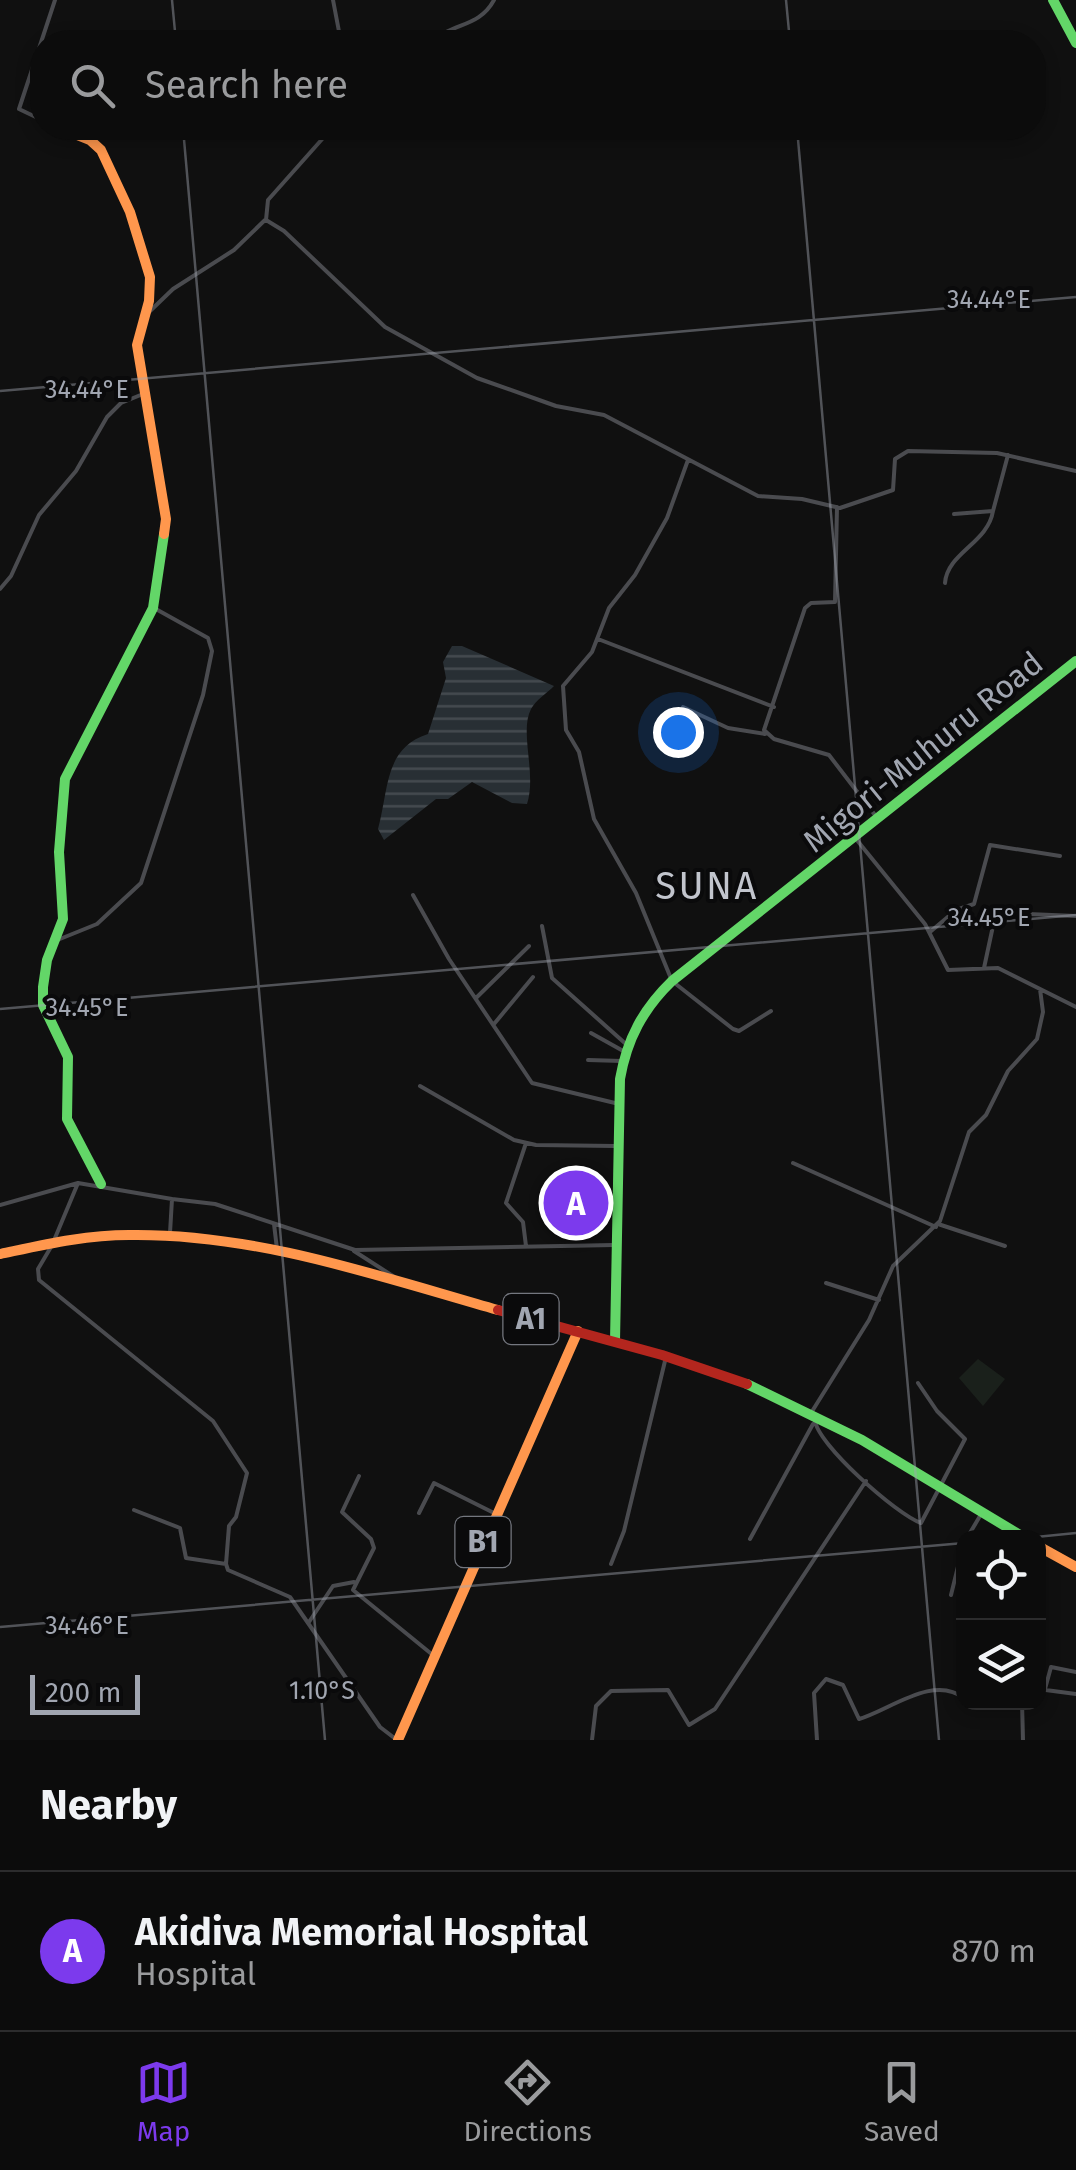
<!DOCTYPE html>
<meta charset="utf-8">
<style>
body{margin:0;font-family:"Fira Sans",sans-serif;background:#151515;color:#f1f3f6}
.controls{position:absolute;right:30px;bottom:30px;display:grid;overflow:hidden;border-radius:20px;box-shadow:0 5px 15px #0003}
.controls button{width:90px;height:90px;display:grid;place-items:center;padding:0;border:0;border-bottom:2px solid #2c2c2d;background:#0c0c0c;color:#f1f3f6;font:50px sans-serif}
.scale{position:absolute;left:30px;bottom:25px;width:110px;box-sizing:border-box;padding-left:10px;border:5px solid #a1a6b1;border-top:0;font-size:28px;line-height:35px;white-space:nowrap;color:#a1a6b1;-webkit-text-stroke:8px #0a0a0b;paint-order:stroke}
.you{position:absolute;left:678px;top:732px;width:35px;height:35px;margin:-25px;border:8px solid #fff;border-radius:50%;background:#1a73e8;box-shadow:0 0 0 15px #1a73e833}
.badge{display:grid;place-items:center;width:65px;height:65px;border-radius:50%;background:#7c3aed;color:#fff;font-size:32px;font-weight:700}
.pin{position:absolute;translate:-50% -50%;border:5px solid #fff;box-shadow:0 2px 10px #0006}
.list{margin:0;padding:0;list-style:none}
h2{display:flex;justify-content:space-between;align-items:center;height:130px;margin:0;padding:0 40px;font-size:42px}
h2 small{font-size:32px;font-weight:400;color:#9a9b9d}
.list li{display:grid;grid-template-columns:65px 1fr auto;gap:30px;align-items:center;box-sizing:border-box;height:160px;padding:0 40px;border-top:2px solid #2c2c2d}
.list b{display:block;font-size:38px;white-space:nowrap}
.list p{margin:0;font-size:32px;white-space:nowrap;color:#9a9b9d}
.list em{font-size:32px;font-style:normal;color:#9a9b9d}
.icon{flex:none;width:55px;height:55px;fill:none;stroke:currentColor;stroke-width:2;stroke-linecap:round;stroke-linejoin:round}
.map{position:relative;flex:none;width:1076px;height:1740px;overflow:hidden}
.search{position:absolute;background:#0c0c0c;box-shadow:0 5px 15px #0003;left:30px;right:30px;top:30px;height:110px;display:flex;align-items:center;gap:25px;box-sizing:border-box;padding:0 35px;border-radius:40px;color:#9a9b9d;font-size:38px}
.sheet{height:290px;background:#0c0c0c}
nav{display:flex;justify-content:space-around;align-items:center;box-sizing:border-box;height:140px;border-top:2px solid #2c2c2d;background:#0c0c0c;font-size:28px;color:#9a9b9d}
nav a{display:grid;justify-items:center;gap:5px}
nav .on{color:#7c3aed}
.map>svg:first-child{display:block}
.pitch{fill:#1a201b}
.water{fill:url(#water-rules)}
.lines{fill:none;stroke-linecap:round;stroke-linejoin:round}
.street{stroke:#4a4b4f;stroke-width:4}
.fast{stroke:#63d668;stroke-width:10}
.slow{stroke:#ff974d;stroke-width:10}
.jam{stroke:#b3261e;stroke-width:10}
.ticks{fill:none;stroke:#a1a6b1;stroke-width:2.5;stroke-opacity:0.45}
.labels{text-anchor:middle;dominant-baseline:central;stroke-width:8;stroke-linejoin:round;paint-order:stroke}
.shield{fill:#0a0a0b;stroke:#74777f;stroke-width:2.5}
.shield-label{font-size:30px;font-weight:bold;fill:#a1a6b1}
.street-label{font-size:32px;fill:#a1a6b1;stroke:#0a0a0b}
.quarter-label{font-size:38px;letter-spacing:2.5px;fill:#c2c5cd;stroke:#0a0a0b}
.ticks-label{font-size:25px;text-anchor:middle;fill:#a1a6b1;stroke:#0a0a0b;stroke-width:8;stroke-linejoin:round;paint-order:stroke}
</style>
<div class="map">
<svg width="1076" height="1740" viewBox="0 0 1076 1740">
<defs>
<pattern id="water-rules" width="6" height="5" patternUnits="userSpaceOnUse" patternTransform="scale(2.5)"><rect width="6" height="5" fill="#282f34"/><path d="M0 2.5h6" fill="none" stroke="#444a4f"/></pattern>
</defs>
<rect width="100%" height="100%" fill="#101010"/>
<!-- pitch -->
<path class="pitch" d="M978 1359 1005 1379 983 1406 959 1378Z"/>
<!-- water -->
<path class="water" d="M452 646H462L554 686C547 693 536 700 531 709 519 732 537 774 527 804L512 803 472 782 448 799H436L384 840 378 829C389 789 384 748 428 734L446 678 443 662Z"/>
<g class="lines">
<!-- street -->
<path class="street" d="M333 0 341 42
M433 42C452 22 479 28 494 0
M42 120 19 109 55 0
M266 220 284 231 385 327 477 378 556 406 604 415 758 496 802 499 840 508 893 490 895 459 908 451 997 453 1076 471
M266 220 268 200 332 128
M148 313 173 289 234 250 265 220
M688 460 667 518 635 575 609 608 592 652 563 686 566 730 579 752 594 819 636 893 672 981 733 1029 739 1031 771 1011
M837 507 835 602 811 603 805 608 764 730 774 739 829 755 875 815
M954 514 993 511 1008 455
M945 583C947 553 988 543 993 511
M0 589 11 576 39 515 76 471 107 417 121 403 143 394
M598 639 774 707
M683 707 728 728 765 734
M856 839 925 924 948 970 998 968 1076 1007
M413 895 449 959 532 1083 615 1103
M542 926 552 978 627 1045
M930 932 956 910 974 904 990 845 1060 856
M55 941 97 924 141 883 203 695 212 651 208 638 154 608
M984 968 993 926 1002 913 1076 916
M476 998 529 946
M494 1024 533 977
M591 1033 625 1052
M588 1060 622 1061
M420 1086 514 1140 536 1145 615 1146
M526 1143 506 1203 523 1222 526 1246
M793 1163 936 1227
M172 1199 215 1204 355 1250 614 1245
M0 1205 78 1183 172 1199 170 1233
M274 1224 277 1249
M938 1224 1005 1246
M55 1238 78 1183
M51 1247 38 1269 39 1280 213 1421 247 1473 236 1517 229 1526 226 1564
M354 1251 396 1278
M826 1283 879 1300
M811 1413 869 1320 893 1266 940 1221 969 1132 986 1115 1008 1071 1037 1039 1043 1012 1040 989
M815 1420C816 1443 897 1515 921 1523L965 1439 937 1411 918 1383
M359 1476 342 1512 371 1539 374 1548 353 1590 434 1656
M134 1510 180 1528 186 1558 226 1564 228 1570 290 1597 380 1727 397 1740
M419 1513 434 1483 496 1514
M967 1538 980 1516
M750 1539 813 1424
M611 1564 624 1531 665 1361
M951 1595 964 1542
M309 1622 333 1586 354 1582
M1038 1689 1076 1694
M1045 1689 1051 1667 1076 1672
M1022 1702 1023 1740
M592 1740 596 1706 611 1691 668 1690 689 1725 715 1709 866 1481
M817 1740 814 1693 826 1679 843 1685 859 1719C890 1710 933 1674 964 1698"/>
<!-- fast -->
<path class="fast" d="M1053 0 1076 43
M101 1184 67 1119 68 1057 43 1005V987L47 960 63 919 59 852 65 779 153 608 164 534
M615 1341 620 1079C627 1039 643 1009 672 981L1076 661
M747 1384 862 1440 1025 1538"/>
<!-- slow -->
<path class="slow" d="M60 128 90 140 101 150 130 212 150 277 149 301 137 345 166 519 164 534
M0 1254C43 1245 85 1235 129 1235 255 1233 378 1276 498 1310
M1038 1546 1076 1567
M398 1740 578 1331"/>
<!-- jam -->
<path class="jam" d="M498 1310 662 1355 747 1384"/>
</g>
<!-- ticks -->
<path class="ticks" d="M172 0 176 42M786 0 790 42M183 128 325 1740M797 128 939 1740M0 391 1076 297M0 1009 1076 915M1026 1538 1076 1533M0 1627 964 1543"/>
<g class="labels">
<!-- shield labels -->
<g class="shield">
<rect x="503.5" y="1294" width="55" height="50" rx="8"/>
<rect x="455.5" y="1517" width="55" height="50" rx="8"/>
</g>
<g class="shield-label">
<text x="531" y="1319">A1</text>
<text x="483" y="1542">B1</text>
</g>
<!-- street labels -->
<g class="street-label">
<text transform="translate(923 752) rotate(-39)">Migori-Muhuru Road</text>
</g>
<!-- quarter labels -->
<g class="quarter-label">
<text x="707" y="886">SUNA</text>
</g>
</g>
<g class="ticks-label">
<text x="989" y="308">34.44°E</text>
<text x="87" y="398">34.44°E</text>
<text x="989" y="926">34.45°E</text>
<text x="87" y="1016">34.45°E</text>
<text x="87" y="1634">34.46°E</text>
<text x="322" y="1699">1.10°S</text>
</g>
</svg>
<div class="controls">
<button><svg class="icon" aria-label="locate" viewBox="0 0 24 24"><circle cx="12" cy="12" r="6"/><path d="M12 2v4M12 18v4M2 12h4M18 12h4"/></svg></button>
<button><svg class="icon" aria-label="layers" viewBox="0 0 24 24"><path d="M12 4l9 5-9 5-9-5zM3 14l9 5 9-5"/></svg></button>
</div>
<div class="scale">200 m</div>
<div class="you"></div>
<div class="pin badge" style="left:576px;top:1203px">A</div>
<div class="search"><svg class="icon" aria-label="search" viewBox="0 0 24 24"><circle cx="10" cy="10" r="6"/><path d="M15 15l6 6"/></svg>Search here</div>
</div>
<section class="sheet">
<h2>Nearby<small></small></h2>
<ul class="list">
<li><span class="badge">A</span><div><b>Akidiva Memorial Hospital</b><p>Hospital</p></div><em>870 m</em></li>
</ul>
</section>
<nav>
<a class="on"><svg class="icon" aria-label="map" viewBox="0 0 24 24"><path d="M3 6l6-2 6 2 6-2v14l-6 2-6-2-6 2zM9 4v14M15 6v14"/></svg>Map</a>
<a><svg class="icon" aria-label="directions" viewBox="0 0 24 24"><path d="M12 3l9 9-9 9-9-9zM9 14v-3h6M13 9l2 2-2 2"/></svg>Directions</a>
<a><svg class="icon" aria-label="saved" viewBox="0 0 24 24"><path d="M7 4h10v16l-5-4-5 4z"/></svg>Saved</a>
</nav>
